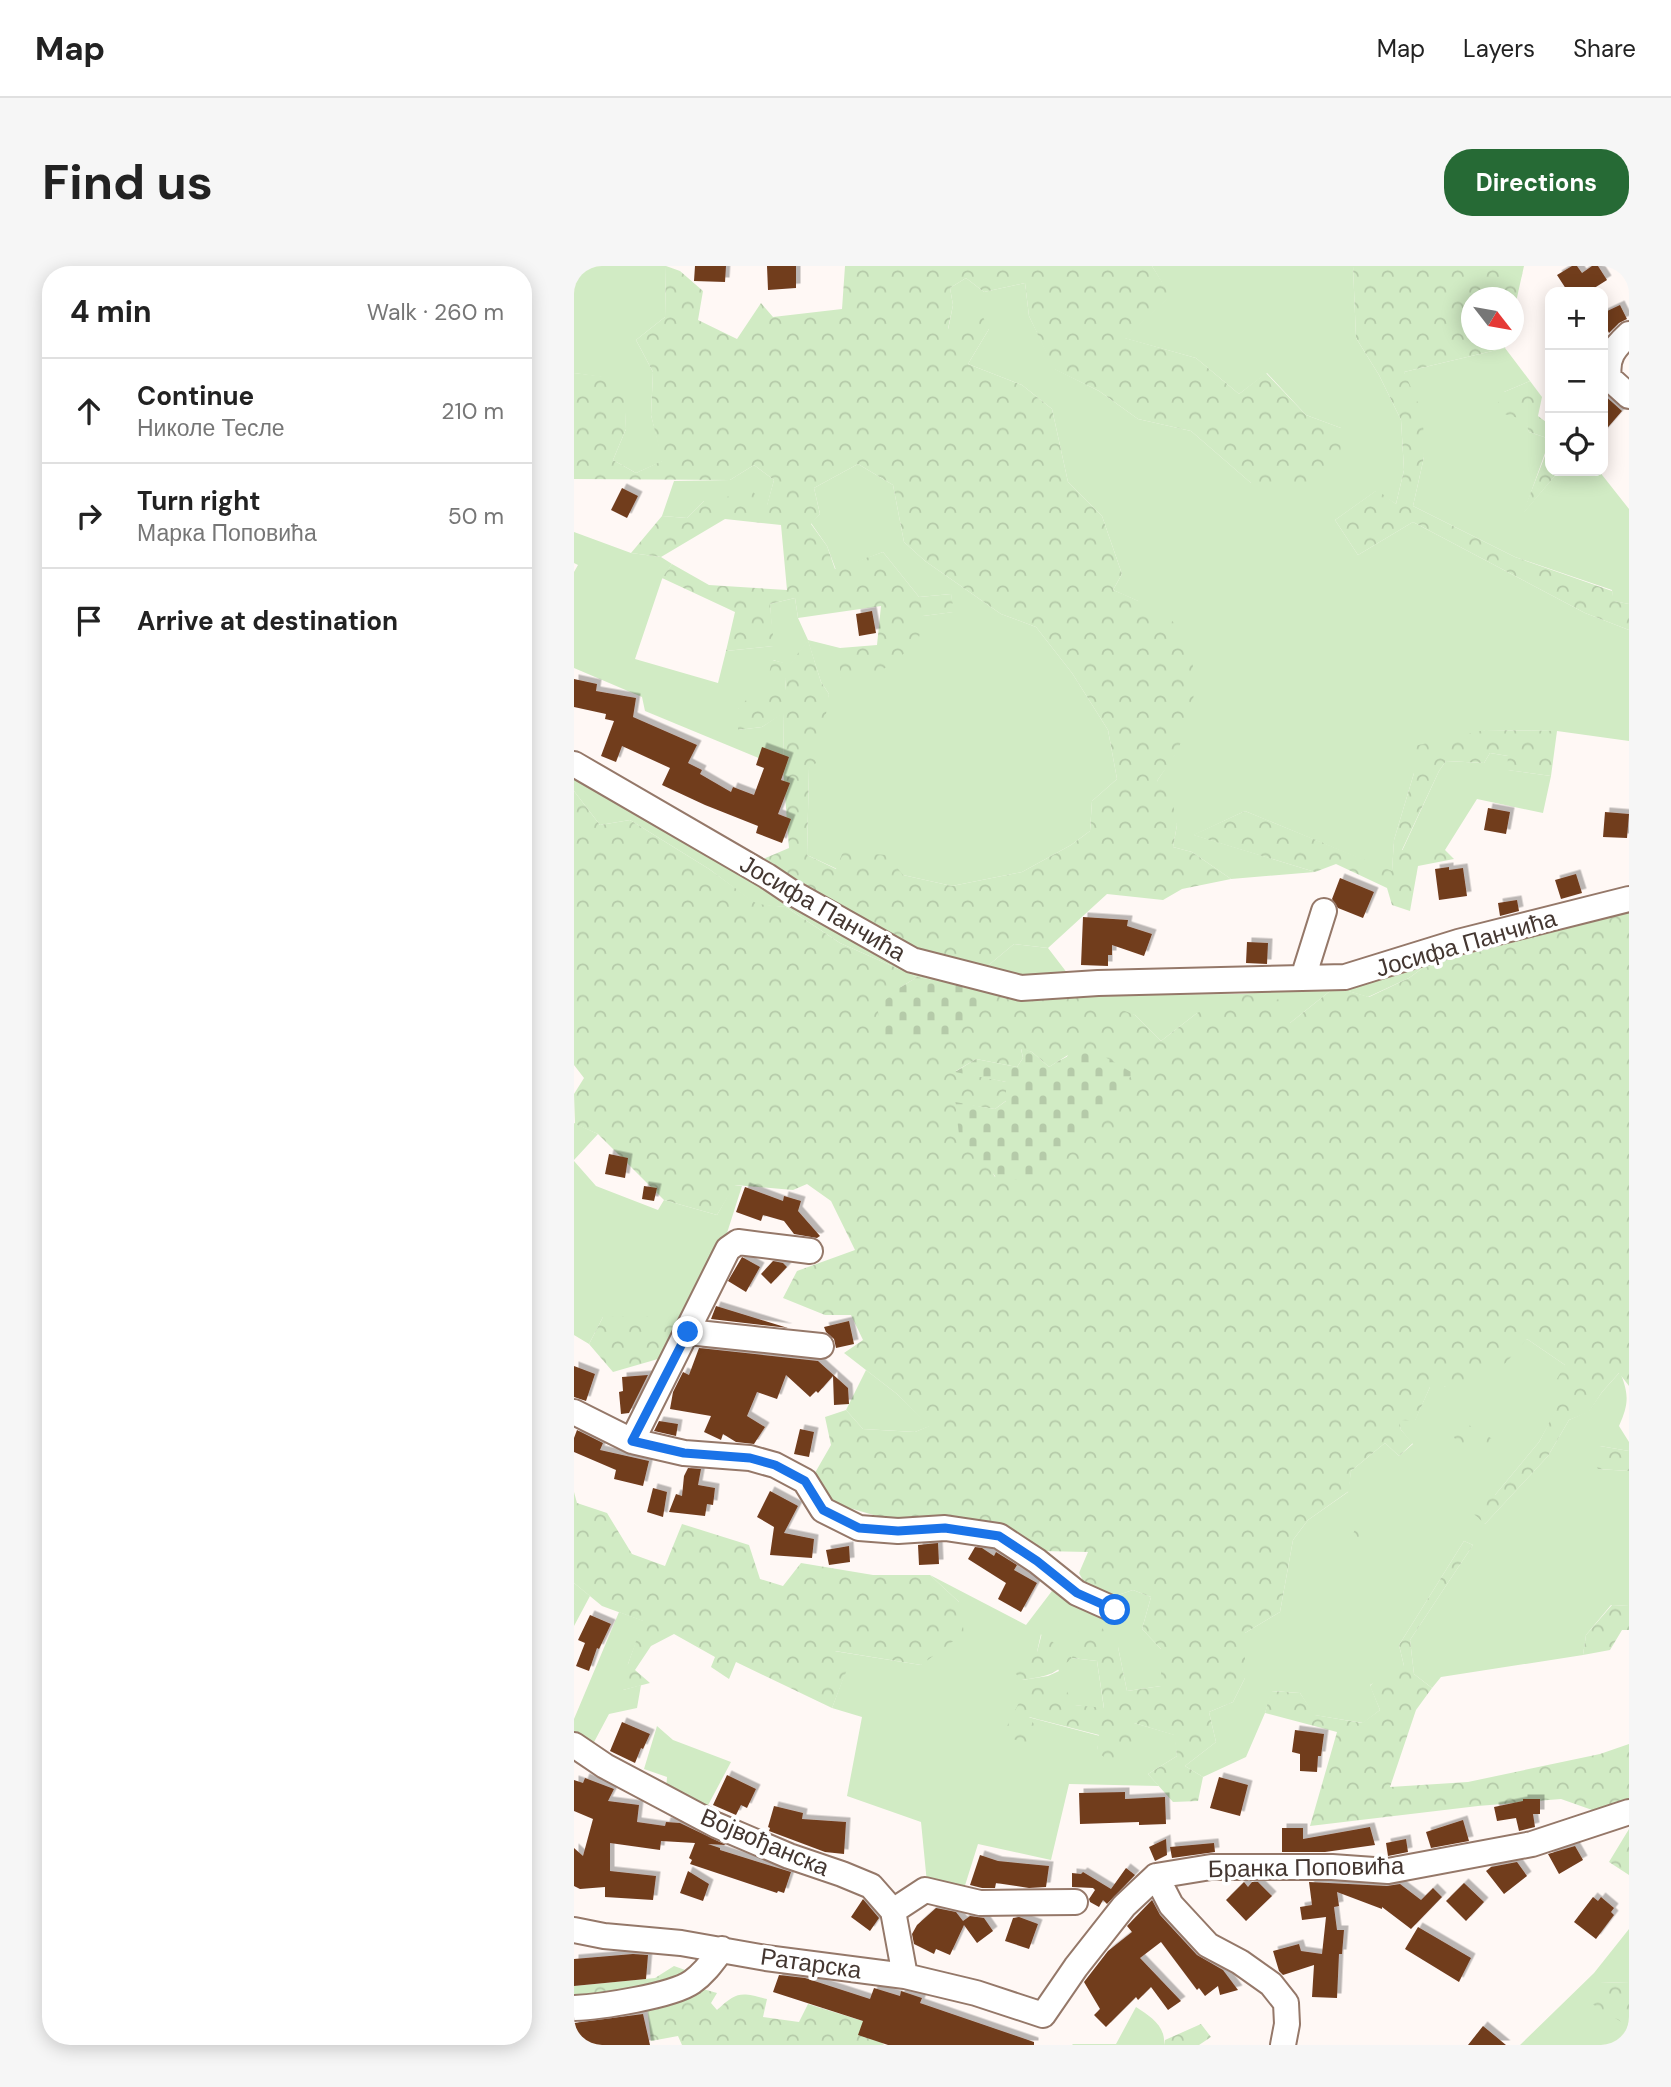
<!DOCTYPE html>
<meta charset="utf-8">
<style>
body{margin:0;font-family:"DM Sans",sans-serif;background:#f6f6f6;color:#222}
.controls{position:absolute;right:21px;top:21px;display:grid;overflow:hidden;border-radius:14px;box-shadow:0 4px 18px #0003}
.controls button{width:63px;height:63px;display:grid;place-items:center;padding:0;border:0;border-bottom:2px solid #e0e0e0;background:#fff;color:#222;font:35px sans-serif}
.compass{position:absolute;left:887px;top:21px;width:63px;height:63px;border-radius:50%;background:#fff;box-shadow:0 4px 18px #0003;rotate:121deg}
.stop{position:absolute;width:21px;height:21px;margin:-16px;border:5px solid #1a73e8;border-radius:50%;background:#fff}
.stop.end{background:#1a73e8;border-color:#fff;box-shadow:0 2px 7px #0008}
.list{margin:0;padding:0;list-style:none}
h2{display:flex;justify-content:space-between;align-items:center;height:91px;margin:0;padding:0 28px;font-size:30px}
h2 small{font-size:23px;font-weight:400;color:#767676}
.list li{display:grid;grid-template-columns:46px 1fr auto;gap:21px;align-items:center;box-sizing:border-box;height:105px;padding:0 28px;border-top:2px solid #e0e0e0}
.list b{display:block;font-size:26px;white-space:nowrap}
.list p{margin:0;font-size:23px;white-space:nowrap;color:#767676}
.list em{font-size:23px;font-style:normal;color:#767676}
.icon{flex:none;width:38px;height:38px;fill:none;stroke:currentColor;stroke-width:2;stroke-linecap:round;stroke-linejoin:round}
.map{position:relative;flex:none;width:1055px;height:1779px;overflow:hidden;border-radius:28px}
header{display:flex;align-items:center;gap:42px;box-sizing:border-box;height:98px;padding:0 35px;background:#fff;border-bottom:2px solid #e0e0e0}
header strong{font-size:33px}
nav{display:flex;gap:38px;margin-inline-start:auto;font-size:24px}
.intro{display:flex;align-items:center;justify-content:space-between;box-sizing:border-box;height:168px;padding:0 42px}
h1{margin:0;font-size:49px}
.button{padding:18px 32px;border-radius:28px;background:#266a35;color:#fff;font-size:24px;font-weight:700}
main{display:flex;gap:42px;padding:0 42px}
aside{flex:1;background:#fff;border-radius:28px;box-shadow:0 4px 18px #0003}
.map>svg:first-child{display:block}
.grass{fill:#d1ebc4;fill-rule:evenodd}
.forest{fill:url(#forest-crowns);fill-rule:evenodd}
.cemetery{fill:url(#cemetery-stones)}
.building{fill:#713c1f;filter:url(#shadow)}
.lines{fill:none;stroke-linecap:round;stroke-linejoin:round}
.minor-casing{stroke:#957869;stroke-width:28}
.minor{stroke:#fff;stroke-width:24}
.route{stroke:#1a73e8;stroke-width:9}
.labels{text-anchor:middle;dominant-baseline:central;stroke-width:7;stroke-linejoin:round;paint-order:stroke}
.street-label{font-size:24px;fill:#443731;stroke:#fff}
</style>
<header>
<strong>Map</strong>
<nav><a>Map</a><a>Layers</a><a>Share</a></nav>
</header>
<div class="intro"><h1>Find us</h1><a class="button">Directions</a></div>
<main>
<aside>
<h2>4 min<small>Walk · 260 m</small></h2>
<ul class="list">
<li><svg class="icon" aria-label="ahead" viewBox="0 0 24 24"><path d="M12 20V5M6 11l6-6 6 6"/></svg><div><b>Continue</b><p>Николе Тесле</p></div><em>210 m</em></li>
<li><svg class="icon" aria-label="right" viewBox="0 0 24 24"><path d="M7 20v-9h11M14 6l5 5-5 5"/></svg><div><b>Turn right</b><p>Марка Поповића</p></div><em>50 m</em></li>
<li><svg class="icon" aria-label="arrive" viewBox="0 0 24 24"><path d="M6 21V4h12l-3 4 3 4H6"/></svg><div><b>Arrive at destination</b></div></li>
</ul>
</aside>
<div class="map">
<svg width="1055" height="1779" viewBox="0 0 1055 1779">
<defs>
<pattern id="forest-crowns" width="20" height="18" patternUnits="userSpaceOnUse" patternTransform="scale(1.75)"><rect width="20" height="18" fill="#d1ebc4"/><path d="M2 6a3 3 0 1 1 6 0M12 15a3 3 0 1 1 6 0" fill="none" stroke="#b5caa9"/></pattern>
<pattern id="cemetery-stones" width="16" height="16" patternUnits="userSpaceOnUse" patternTransform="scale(1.75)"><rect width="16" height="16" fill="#d1ebc4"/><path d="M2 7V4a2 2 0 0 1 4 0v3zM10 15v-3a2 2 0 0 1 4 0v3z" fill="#b5caa9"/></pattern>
<filter id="shadow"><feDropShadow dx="4.5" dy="-4.5" stdDeviation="0" flood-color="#0004"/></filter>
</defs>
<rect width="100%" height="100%" fill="#fff8f5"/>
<!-- grass -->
<path class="grass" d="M0 0H92L91 51 62 74 79 106 77 149 89 195 62 207 39 194 52 163 49 114 0 107Z
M578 0H779L782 72 805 109 827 154 830 204 822 238 802 225 761 254 784 289 839 256 1011 347 1055 364V475L983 465 911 464 840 507 820 574 818 606 671 545 620 569 741 606 657 613 618 586 599 581 603 559 583 515 601 488 564 335 539 324 548 308 528 250 494 216 478 143 448 119 394 98 415 63 374 64 379 39 376 22 392 12 410 26 451 17 455 50 481 103 525 125 564 153 617 165 677 217 767 162 732 149 693 107 665 128 622 92 550 72 596 30Z
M931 82 956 115 930 126 952 154 955 166 976 173 950 246 985 205H1025L1055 243V338L1039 335 1038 324 941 291 839 240 850 191 830 106Z
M284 198 319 219 330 276 351 295 427 348 462 361 498 407 534 464 543 513 518 535 516 565 497 579 448 606 378 620 329 609 269 587 263 603 233 589 235 502 255 428 247 416 234 375 216 399 199 394 212 413 211 424 164 443V464L188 461 210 446 209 502 71 445 68 431 0 402V306L4 299 0 297V266L57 287 87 291 98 298 88 313 61 393 144 417 152 385 199 380 196 338 221 332 224 352 234 374 266 382V412L349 350 379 346 377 328 345 331 309 286 262 304 253 280 237 257 246 248 240 222Z
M180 199 200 214 193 240 130 235 113 252 88 250 100 215 156 214Z
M916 487 934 490V504L977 510 969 547 903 533 871 584 828 585 865 505 872 495 910 497Z
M0 501 410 703 440 678 474 682 510 729 667 728 761 721 858 695 835 712 794 731 761 721 716 757 623 747 587 775 561 749 343 711 266 677 212 641 183 639 135 603 56 554 26 559 0 525Z
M0 857 24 868 0 894Z
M0 895 22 920 84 944 90 934 143 949 160 919 168 920 146 989 105 1061 29 1051 15 1078 0 1069Z
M953 1073 991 1099 986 1138 965 1176 921 1229H898L911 1258 974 1190 995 1154 1015 1145 1028 1126 1046 1106C1055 1128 1055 1138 1045 1160L1055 1176V1185L1026 1180 1024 1203 1055 1205V1340L1037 1339 1012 1369 1009 1389 867 1411 858 1422 840 1408 836 1374 899 1279 890 1275 825 1379 830 1400 796 1419 806 1444 789 1457 740 1449 726 1427 698 1425 691 1447 672 1491 629 1511 611 1500 642 1476 635 1446 659 1436 671 1412V1367L706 1346 719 1274 734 1254 774 1226 777 1205 811 1177 825 1190 839 1178 827 1164 824 1153 841 1154 856 1121H870Z
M292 1104 323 1128 356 1160 341 1166 289 1163 272 1144Z
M356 1309 452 1359 481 1321 538 1331 559 1324 577 1331 568 1363 587 1383V1420L553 1425 544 1381 498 1392 523 1395 530 1443 501 1439 454 1451 526 1470 523 1484 560 1457 601 1469 603 1490 574 1508 585 1520 495 1518 477 1594 404 1578 388 1629 353 1617 347 1556 273 1530 288 1451 258 1442 273 1402 260 1385 347 1399 385 1336ZM467 1368 485 1405 474 1410 448 1414 463 1386Z
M0 1317 16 1330 0 1360Z
M45 1346 70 1355 54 1398 49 1424 67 1419 63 1442 35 1448 19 1478 0 1466V1453Z
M83 1460 99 1474 157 1496 131 1545 92 1524 93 1511 70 1503Z
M1055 1663V1717L1026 1716 1055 1760 1043 1779H946L1020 1707Z
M562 1741C576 1750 592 1760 590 1779H499L498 1778H542Z"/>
<!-- forest -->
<path class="forest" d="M92 0 106 5 129 25 124 54 163 73 187 37 199 51 268 43 271 0H578L597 30 551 72 622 92 665 128 692 107 732 149 767 162 766 204 736 222 677 217 617 165 564 153 525 125 480 103 455 50 451 17 410 26 392 12 376 22 379 39 374 63 408 49 415 63 394 98 448 119 478 143 494 216 528 250 548 308 539 324C554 330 592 346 601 358 631 398 622 446 602 487 597 497 589 506 583 515L596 522 603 559 599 581 618 586 657 613 608 623 589 634 533 628 474 682 440 678 410 703 343 686 187 594 215 582 209 502 210 447 188 461 164 464V443L184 421 211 424 212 413 195 408 198 394 216 398 234 374 247 416 255 428 245 495 235 502 233 589 262 603 269 586 313 589 329 609 378 620 448 606 497 579 516 565 518 535 543 513 534 464 498 407 462 361 427 348 351 295 330 276 319 219 284 198 240 222 246 248 237 258 253 280 261 303 309 286 345 331 377 328 380 346 349 350 344 377 303 408 266 412V382L303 379 307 340 224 352 221 332 196 338 200 380 152 385 161 346 88 312 98 298 135 319 213 324 207 259 151 253 87 291 57 287 88 250 113 252 130 235 179 226 193 239 200 214 180 199 156 214 0 213V107L50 113 52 163 39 194 62 207 88 195 77 149 79 106 62 74 91 51Z
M779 0H950L940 45V32H898V74H933L931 82 830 106 849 148 850 191 839 240 941 291 1038 325 1040 335 1055 338V364L1011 347 839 256 784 289 761 254 803 224 822 238 830 204 827 154 805 109 782 72Z
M956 115 968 131 964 150 976 159V173L955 166 951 154 920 145 930 126Z
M976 177V205H985L948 249Z
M911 464 983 465 977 510 933 504 934 490 916 487 910 497 872 495 865 505 828 584H871L880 593 844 600 836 645 818 639 813 622 762 598 741 606 619 569 671 545 818 605 820 574 840 507V480Z
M0 525 26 559 56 554 135 603 183 638 212 641 266 677 343 711 327 721 510 729 561 749 587 775 623 747 667 728 707 734 716 757 761 721 795 731 835 712 858 695 1055 640V1120L1045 1107 1028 1126 1015 1146 995 1154 974 1190 911 1258 891 1240 898 1229H921L965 1176 985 1138 977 1123 991 1099 953 1073 928 1101 870 1121H856L841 1155 825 1154 827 1164 839 1177 825 1190 811 1177 777 1205 775 1225 734 1254 719 1274 706 1346 671 1367V1412L659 1436 635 1446 642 1476 611 1500 629 1511 624 1535 599 1536 574 1508 603 1490 600 1469 560 1457 558 1496 541 1503 523 1484 525 1469 455 1451 470 1473 463 1480 428 1470 452 1423 489 1419 501 1439 530 1442 523 1395 498 1392C479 1410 473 1410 448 1414L436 1402 445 1385 463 1386 468 1367 498 1392 505 1365 523 1356 544 1381 553 1425 587 1420V1383L568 1363 577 1331 559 1324 538 1331H518L505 1307 514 1286 467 1285 320 1255 255 1236 238 1212 257 1179 251 1151 272 1144 289 1163 341 1166 355 1160 323 1128 270 1087 289 1074 277 1049H251L209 1032 223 1005 281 984 257 935 233 918 219 924 161 919 143 949 90 934 24 868 1 858 0 828 10 812 0 799ZM447 783 458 786 475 801 494 789 421 911 381 837 421 843 433 834 432 816 382 805 402 793 443 801 449 792Z
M72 1050 105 1061 84 1093 39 1106 15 1078 29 1051Z
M886 1157 904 1162 918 1173 905 1186 884 1178 877 1166Z
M1026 1180 1055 1185V1205L1024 1203 1015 1189Z
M0 1226 3 1237 33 1247 58 1288 91 1300 108 1258 175 1279 186 1313 209 1320 227 1297 299 1309H356L385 1336 390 1367 347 1399 261 1385 274 1401 258 1442 162 1396 155 1413 137 1401 141 1391 100 1368 77 1380 61 1404 76 1417 49 1424 42 1410 54 1398 69 1355 28 1340 0 1317Z
M783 1258 789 1260 793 1277 784 1287 775 1278Z
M890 1275 899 1279 836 1374 840 1408 858 1422 842 1444 816 1521 894 1516 1026 1488 1055 1478V1557L987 1533 904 1540 736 1560 763 1466 691 1447 697 1425 726 1427 741 1449 788 1457 806 1444 796 1420 817 1398 830 1400 825 1379Z
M1038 1339 1055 1340V1364H1048L1036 1384 1009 1389 1012 1369Z
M1055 1563V1609L1035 1596Z
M100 1700 114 1705 101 1716 0 1735V1720L81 1712Z
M1026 1716 1055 1717V1779H1043L1054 1760 1015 1736Z
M122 1721 143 1727 137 1737 143 1744C163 1725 167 1726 193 1733L189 1751 225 1756 234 1738 289 1755 310 1779H108L104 1770 77 1775 73 1740Z
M627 1758 637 1771 625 1779H590L591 1774Z"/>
<!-- cemetery -->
<path class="cemetery" d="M343 711 423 725 375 772 309 769 303 741 327 721Z
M447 782 458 786 475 801C515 775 521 786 559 807L523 856 458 915 422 911 385 868 381 836 421 843 432 835V816L381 806 402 793 443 801 449 792Z"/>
<!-- building -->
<path class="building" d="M121 0H152L151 16 120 15Z
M193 0H222V22L194 24Z
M998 0H1003L1008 7 1018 0H1024L1033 14 1014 26H994L983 9Z
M1046 39 1053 53 1045 57 1035 67 1029 55V47Z
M1029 128 1048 145 1029 167Z
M48 222 64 230 53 252 37 244Z
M298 345 302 367 285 370 282 348Z
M0 413 23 418 22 425 62 432 59 451 123 479 114 497 128 504 126 508 157 526 159 521 180 529 190 502 182 499 188 481 215 491 207 514 216 517 204 548 217 553 208 577 182 567 184 560 131 539 88 519 96 502 48 480 42 496 27 490 40 455 31 453 32 448 0 441Z
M914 542 936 546 932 568 910 564Z
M1031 546 1055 548 1053 572 1029 571Z
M875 601V604L889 602 893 630 865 634 861 603Z
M1002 608 1008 627 987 633 981 614Z
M766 612 800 626 789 652 764 642 758 633Z
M943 634 945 645 926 650 924 637Z
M509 651 554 654 553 660 578 668 570 690 538 679V689H534V700L507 699Z
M673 676 694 677 693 698 672 697Z
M35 888 54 892 51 912 31 908Z
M70 920 83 922 80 935 68 933Z
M171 921 209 935 210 930 227 935 224 945 246 970 243 972 220 968 210 955 189 949 187 955 162 946Z
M168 991 186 1001 172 1026 154 1015Z
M199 995 209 997 213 1001 197 1018 187 1008Z
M142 1040 214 1062 137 1053Z
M275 1055 280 1078 262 1082 260 1073 252 1066 250 1061Z
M125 1082 244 1095 274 1122 275 1138 260 1139 259 1110 244 1127 242 1125 236 1131 212 1109 203 1133 183 1126 173 1150 191 1161 180 1178 162 1176 149 1168 147 1174 130 1166 137 1150 96 1143 99 1126 109 1106 115 1109Z
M0 1100 21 1108 12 1135 0 1131Z
M74 1109 55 1147 47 1148 45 1126 49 1125 48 1111Z
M85 1155 104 1158 102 1170 80 1165Z
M226 1163 240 1166 235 1191 220 1188Z
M3 1164 29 1177 26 1184 75 1195 69 1220 40 1213 42 1204 0 1186V1172Z
M114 1202 127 1203 124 1219 141 1222 139 1239 133 1238 131 1250 95 1246 102 1228 108 1230 110 1210Z
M79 1222 93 1226 89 1251 73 1246Z
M196 1225 224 1240 210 1267 240 1273 238 1292 196 1289 200 1261 183 1251Z
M364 1277 365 1298 345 1299 344 1279Z
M275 1280 276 1296 255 1299 252 1284Z
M401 1281 408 1282 420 1290 422 1286 443 1299 440 1304 463 1317 447 1346 424 1333 432 1317 394 1293Z
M16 1349 37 1358 25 1383 23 1382 15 1405 2 1400 11 1377 4 1374Z
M48 1456 76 1468 69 1483 67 1482 61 1497 36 1485Z
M721 1464 750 1468 747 1490H744L743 1506 726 1505V1488L718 1486Z
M153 1509 182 1523 173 1542 167 1539 162 1549 139 1539Z
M645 1511 674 1519 666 1550 636 1542Z
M11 1512 40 1523 34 1535 65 1539 63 1556 91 1560 92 1556 106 1557 152 1579 134 1578 146 1582V1584L217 1606 210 1627 204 1625 203 1627 116 1598 118 1594 115 1592 121 1577 87 1575 86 1584 36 1577V1605L82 1610 79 1634 31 1631V1621L6 1623 0 1620V1582L9 1590 19 1553 0 1545V1514L9 1517Z
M551 1526V1533L591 1531 592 1558 565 1559V1556L506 1558 505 1527Z
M949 1533H966V1548H959L961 1561 945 1565 942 1552 923 1555 920 1541 949 1535Z
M200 1540 229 1547 228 1553 272 1556 270 1588 251 1586 195 1565 196 1562 194 1561Z
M889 1554 895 1575 857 1582 852 1566Z
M796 1561 801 1579 751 1586H708V1562H729V1573Z
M592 1573 593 1589 581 1595 575 1581Z
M832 1573 834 1586 814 1590 812 1577Z
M640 1577 641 1586 598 1592 596 1581Z
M1001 1580 1009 1594 985 1608 974 1588Z
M406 1589 424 1595 475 1600 472 1621 455 1622 422 1617 421 1622H408L396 1619Z
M943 1596 953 1610 930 1628 912 1605 917 1601Z
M552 1602 561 1609 533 1638 529 1634 525 1641 516 1636 515 1633 521 1624 519 1622 498 1621V1607L507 1608 509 1606 537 1623Z
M114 1605 135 1618 129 1635 106 1627Z
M670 1616 674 1621 678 1616H684L698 1630 672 1655 652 1634Z
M735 1616 813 1620 826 1618 847 1634 859 1622 868 1631 837 1663 808 1641V1643L763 1626 765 1640 760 1641 763 1664H770L768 1688H765L763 1732 738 1731 740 1699 709 1709 705 1705 699 1685 725 1678 727 1685 748 1688 752 1651 728 1654 726 1641 738 1639Z
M890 1617 910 1636 892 1655 872 1635Z
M1019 1631 1024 1635 1027 1631 1040 1642 1037 1646 1040 1649 1022 1673 1000 1656Z
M289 1633 305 1652 296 1665 277 1651Z
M578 1634 586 1649 623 1689 649 1704 664 1724 646 1729 644 1720 631 1730 625 1722 623 1724 587 1676 566 1692 607 1735 594 1744 577 1721 564 1734 562 1731 532 1761 520 1749 526 1743 510 1716 534 1685 558 1666 553 1660Z
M362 1642 382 1646 389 1655 396 1650 410 1652 419 1665 403 1677 390 1659 376 1689 362 1683 360 1688 340 1678 338 1668 343 1659Z
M445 1651 464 1658 455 1683 431 1675 439 1652Z
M844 1661 897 1692 885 1716 831 1683Z
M59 1688 74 1689 72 1713 0 1720V1693Z
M205 1709 231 1712 296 1733 300 1722 326 1730 327 1725 348 1732 346 1737 460 1776V1779H314L284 1769 289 1755 199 1726Z
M69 1748 76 1779H7V1771L2 1772V1766H0V1757Z
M909 1760 932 1779H894Z"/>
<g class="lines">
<defs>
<path id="minor" d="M1055 68C1040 82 1032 91 1035 112L1055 130
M0 498 193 610 217 626 338 694 447 722 524 717 771 711 884 676 1055 633
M729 712 750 645
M114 1066 247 1080
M0 1146 58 1175 110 1187 176 1192 201 1199 231 1215 249 1244 285 1262 324 1265 371 1262 425 1270 463 1295 503 1327 541 1344
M58 1175 154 983 164 976 236 985
M0 1479 31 1500 142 1559 215 1590 268 1608 297 1620 319 1645 331 1710
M582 1610 597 1639 634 1679 666 1696 697 1718 712 1737 713 1758 709 1779
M319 1645 351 1624 406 1637 501 1636
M0 1664 30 1670 107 1677 192 1692 331 1710 402 1727 469 1749 502 1701 550 1640 582 1610 637 1601H758L814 1605 958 1578 1055 1546
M0 1742C26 1741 98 1730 118 1716 131 1707 139 1695 148 1683"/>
</defs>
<!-- minor casing -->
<use href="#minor" class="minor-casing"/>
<!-- minor -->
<use href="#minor" class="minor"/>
</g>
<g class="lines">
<!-- route -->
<path class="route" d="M114 1066 58 1175 110 1187 176 1192 201 1199 231 1215 249 1244 285 1262 324 1265 371 1262 425 1270 463 1295 503 1327 541 1344"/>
</g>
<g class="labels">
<!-- street labels -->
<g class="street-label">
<text transform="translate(249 642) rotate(30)">Јосифа Панчића</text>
<text transform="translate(892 677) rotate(-16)">Јосифа Панчића</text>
<text transform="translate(191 1576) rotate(23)">Војвођанска</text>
<text transform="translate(732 1601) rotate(-1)">Бранка Поповића</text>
<text transform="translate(237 1697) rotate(8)">Ратарска</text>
</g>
</g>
</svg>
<div class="controls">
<button>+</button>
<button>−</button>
<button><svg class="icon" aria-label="locate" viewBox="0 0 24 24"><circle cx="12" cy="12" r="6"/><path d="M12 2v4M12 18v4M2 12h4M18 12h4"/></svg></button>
</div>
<svg class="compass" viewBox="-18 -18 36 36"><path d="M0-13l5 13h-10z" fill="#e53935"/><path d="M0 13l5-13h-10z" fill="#767676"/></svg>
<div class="stop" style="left:541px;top:1344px"></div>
<div class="stop end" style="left:114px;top:1066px"></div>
</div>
</main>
